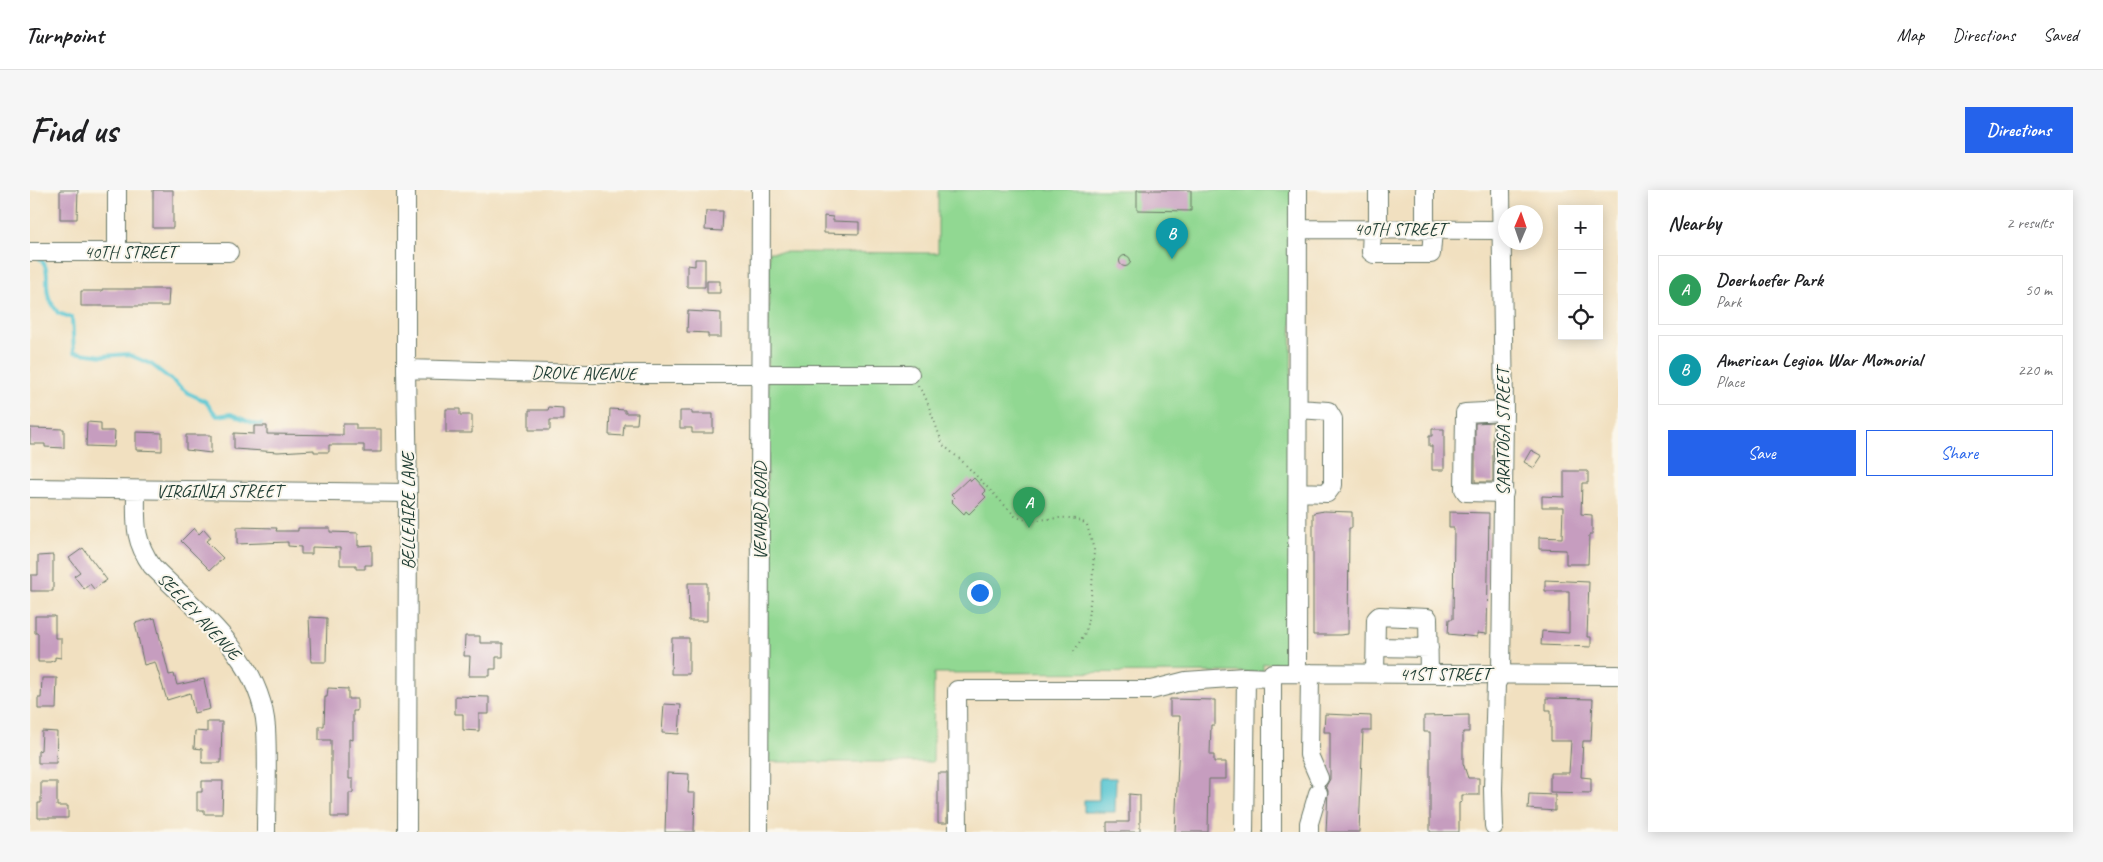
<!DOCTYPE html>
<meta charset="utf-8">
<style>
body{margin:0;font-family:Caveat,sans-serif;background:#f6f6f6;color:#202124}
.controls{position:absolute;right:15px;top:15px;display:grid;overflow:hidden;border-radius:0px;box-shadow:0 2px 12px #0003}
.controls button{width:45px;height:45px;display:grid;place-items:center;padding:0;border:0;border-bottom:1px solid #e0e0e0;background:#fff;color:#202124;font:25px sans-serif}
.compass{position:absolute;left:1468px;top:15px;width:45px;height:45px;border-radius:50%;background:#fff;box-shadow:0 2px 12px #0003;rotate:2deg}
.you{position:absolute;left:949px;top:402px;width:18px;height:18px;margin:-12px;border:4px solid #fff;border-radius:50%;background:#1a73e8;box-shadow:0 0 0 8px #1a73e833}
.badge{display:grid;place-items:center;width:32px;height:32px;border-radius:50%;background:#2563eb;color:#fff;font-size:16px;font-weight:700}
.pin{position:absolute;translate:-50% -41px;filter:drop-shadow(0 1px 2px #0008)}
.pin::after{content:'';position:absolute;top:26px;width:18px;height:15px;background:inherit;clip-path:polygon(0 0,100% 0,50% 100%)}
.list{margin:0;padding:0;list-style:none}
h2{display:flex;justify-content:space-between;align-items:center;height:65px;margin:0;padding:0 20px;font-size:21px}
h2 small{font-size:16px;font-weight:400;color:#757577}
.list li{display:grid;grid-template-columns:32px 1fr auto;gap:15px;align-items:center;box-sizing:border-box;height:70px;margin:0 10px 10px;padding:0 10px;border:1px solid #e0e0e0;border-radius:0px}
.list b{display:block;font-size:19px;white-space:nowrap}
.list p{margin:0;font-size:16px;white-space:nowrap;color:#757577}
.list em{font-size:16px;font-style:normal;color:#757577}
.actions{display:flex;gap:10px;padding:15px 20px}
.actions a{flex:1;padding:11px 0;border:1px solid #2563eb;border-radius:0px;text-align:center;font-size:18px;color:#2563eb}
.actions .main{background:#2563eb;color:#fff}
.icon{flex:none;width:28px;height:28px;fill:none;stroke:currentColor;stroke-width:2;stroke-linecap:round;stroke-linejoin:round}
.map{position:relative;flex:none;width:1588px;height:642px;overflow:hidden;border-radius:0px}
header{display:flex;align-items:center;gap:30px;box-sizing:border-box;height:70px;padding:0 25px;background:#fff;border-bottom:1px solid #e0e0e0}
header strong{font-size:24px}
nav{display:flex;gap:28px;margin-inline-start:auto;font-size:18px}
.intro{display:flex;align-items:center;justify-content:space-between;box-sizing:border-box;height:120px;padding:0 30px}
h1{margin:0;font-size:35px}
.button{padding:12px 22px;border-radius:0px;background:#2563eb;color:#fff;font-size:18px;font-weight:700}
main{display:flex;gap:30px;padding:0 30px}
aside{flex:1;background:#fff;border-radius:0px;box-shadow:0 2px 12px #0003}
.map>svg:first-child{display:block}
.green{fill:#91d892;stroke:#588a63}
.water{fill:#59c6d2;stroke:#3c8283}
.lines{fill:none;stroke-linecap:round;stroke-linejoin:round}
.stream{stroke:#59c6d2;stroke-width:4}
.building{fill:#c69dbf}
.minor-casing{stroke:#687665;stroke-width:20}
.path{stroke:#687665;stroke-width:2;stroke-dasharray:1 4;stroke-linecap:butt}
.minor{stroke:#fff;stroke-width:18}
.labels{text-anchor:middle;dominant-baseline:central;stroke-width:4;stroke-linejoin:round;paint-order:stroke}
.street-label{font-size:18px;fill:#1f3d34;stroke:#fbf7ec}
</style>
<header>
<strong>Turnpoint</strong>
<nav><a>Map</a><a>Directions</a><a>Saved</a></nav>
</header>
<div class="intro"><h1>Find us</h1><a class="button">Directions</a></div>
<main>
<div class="map">
<svg width="1588" height="642" viewBox="0 0 1588 642">
<rect width="100%" height="100%" fill="#fbf7ec"/>
<filter id="ink" filterUnits="userSpaceOnUse"><feTurbulence type="fractalNoise" baseFrequency=".02" numOctaves="2"/><feDisplacementMap in="SourceGraphic" scale="10" xChannelSelector="R" yChannelSelector="G"/><feConvolveMatrix kernelMatrix="1 2 1 2 8 2 1 2 1" color-interpolation-filters="sRGB"/></filter>
<filter id="wash" filterUnits="userSpaceOnUse"><feTurbulence type="fractalNoise" baseFrequency=".0096" numOctaves="4" result="noise"/><feDisplacementMap in="SourceGraphic" scale="20" xChannelSelector="R" yChannelSelector="G"/><feGaussianBlur stdDeviation="1.12" result="paint"/><feColorMatrix in="noise" values="0 0 0 0 0 0 0 0 0 0 0 0 0 0 0 0 0 1.4 0 .05"/><feComposite in="paint" operator="in"/></filter>
<g filter="url(#wash)">
<rect width="100%" height="100%" fill="#f1e0c0"/>
<!-- green -->
<path class="green" d="M908 0H1262L1260 472 1233 474V482L904 483 903 572H735L739 62 908 63Z"/>
<!-- water -->
<path class="water" d="M1069 588H1086L1085 622H1054V610H1069Z"/>
<g class="lines">
<!-- stream -->
<path class="stream" d="M10 69C21 78 15 92 18 104 19 110 24 117 28 123L42 128 44 162 73 166 97 164 121 174 158 203 175 211 187 226 201 224 227 235 231 234"/>
</g>
<g id="blocks">
<!-- building -->
<path class="building" d="M30 0H48L47 29H30Z
M123 0H143V38H123Z
M1107 0H1161V21L1107 20Z
M676 21H693L692 41 675 40Z
M794 26 803 27V31L829 32V44L794 43Z
M1089.5 71a5.5 5.5 0 1 1 11 0a5.5 5.5 0 1 1-11 0Z
M665 69H675V97H657V75L665 76Z
M677 91H690V103H677Z
M72 99H139L138 116H51V101H72Z
M658 121 691 123V147H678V143L657 142Z
M519 217 533 218V230H520V240H499V220H518Z
M416 219H430V225H442V243H416Z
M580 219 595 220V223H608L607 234H594L593 246 579 245Z
M650 221H662V224H683V243H662V238H650Z
M57 232 71 233V241H85L84 257 56 256Z
M1463 232V292H1445V233Z
M313 234H326V239H351V262H334V255H299V262H284V260L248 262 204 259V243L224 244V236H237V244L313 245Z
M0 238 34 239V258L15 257V254H0Z
M1402 239H1414V280H1402V256H1399V246H1402Z
M106 242 132 243V261L106 260Z
M156 245H181V263L156 260Z
M1501 260 1512 266 1504 278 1494 272Z
M1534 281H1558V293H1552L1551 324 1562 325V345H1559L1558 374H1536V360L1509 359V347L1532 348 1533 317H1512V306L1534 307Z
M939 288 941 291 944 288 956 301 953 304 956 307 939 324 936 321 934 324 921 311 924 308 921 305Z
M1294 321 1322 322V338H1319L1318 444 1310 445H1283V323Z
M1419 322 1459 323 1457 444 1447 443V447L1418 444 1419 429H1423L1424 338H1419Z
M207 337 247 338 246 341H268V338H300V342L328 343V356L342 355V375H335V379H326V375H310V358L282 357V364H271V357L258 356V352L207 354Z
M164 338 169 344 174 339 181 347 176 351 193 368 180 380 151 351Z
M53 358 77 390 64 399 60 394 54 399 44 386 50 382 39 368Z
M23 365V401H1V385H8V366Z
M1515 390 1559 392 1557 447H1561V457L1511 455 1512 441 1539 443V401H1515Z
M658 393H677V431H659Z
M5 426H25V448H31V468L25 467V470L20 472H8V443H5Z
M279 427 297 428 296 472H281Z
M125 428 139 485 144 484 147 495 174 489 180 519 164 523 160 503 137 510 125 472 114 475 105 433Z
M435 446H450V453H473V467H466V479H460V486H439L440 466H434Z
M642 448H659V484H641Z
M12 488H27L26 519H8V508H11Z
M298 498 318 499V509H327V521H323V550L319 549V589H323V603H319V627H301V550H289V536H294L295 507H297Z
M425 506 459 507V524H449V541L433 540V524H425Z
M1516 508 1563 509 1561 551H1553L1551 587 1561 588V603L1520 602V583H1539L1541 551H1521V520H1516Z
M1140 509 1185 510V535H1181L1180 565H1184V572H1196V589H1179L1178 642H1145L1150 526H1140Z
M634 514 651 515 649 544 632 543Z
M1295 524 1341 526V541H1333L1329 642H1296L1298 601 1296 596 1300 589V542H1294Z
M1439 525V542H1433V573L1438 588H1449V605H1432V612L1429 613V642H1400V542H1394V526Z
M177 532H192L191 573H172V559L164 558 165 541 177 542Z
M12 541 27 542 26 573H8V561L11 560Z
M637 583 659 584 658 603H665L664 642H635Z
M908 583H917V633H908Z
M172 591H193L192 624H174V620H167V602H172Z
M11 592H27V616H38V628H8V613H11Z
M1099 604 1110 605V642H1077V632H1099Z
M1499 604 1525 605V621L1498 619Z"/>
</g>
</g>
<g filter="url(#ink)">
<use href="#blocks" fill-opacity="0" stroke="#687665" stroke-width="1"/>
<g class="lines">
<defs>
<path id="minor" d="M376 0V179L378 303 377 642
M1395 0V39
M1269 39 1471 40
M1342 39 1341 62 1344 64H1401L1403 40
M1348 39V0
M0 62H199
M87 62V0
M376 179 557 184H880
M0 298 378 303
M106 300C106 332 103 349 122 376 168 422 231 468 236 538 238 573 236 608 236 642
M1268 302 1297 303 1303 295V229L1298 221 1268 219
M1474 303 1436 302 1434 299 1435 223 1474 221
M1346 457 1399 458
M1267 483 1268 0
M1280 483 1279 565 1289 588
M1345 483 1346 429 1349 426 1398 428 1399 484
M1464 636 1463 599 1466 494 1471 484 1474 221 1471 0
M729 642 731 0
M928 642 927 500H1121L1156 491 1214 487 1242 488
M1214 642 1216 487
M1242 642V483L1588 485
M1279 642V633L1288 603"/>
</defs>
<!-- minor casing -->
<use href="#minor" class="minor-casing"/>
<!-- path -->
<path class="path" d="M888 196 895 206 913 255 931 270 985 326C1007 338 1036 318 1057 335L1064 360 1062 399 1056 441 1042 465"/>
<!-- minor -->
<use href="#minor" class="minor"/>
</g>
</g>
<g class="labels">
<!-- street labels -->
<g class="street-label">
<text x="1370" y="39">40TH STREET</text>
<text x="100" y="62">40TH STREET</text>
<text transform="translate(554 183) rotate(1)">DROVE AVENUE</text>
<text transform="translate(1473 242) rotate(-90)">SARATOGA STREET</text>
<text x="189" y="301">VIRGINIA STREET</text>
<text transform="translate(378 321) rotate(-90)">BELLEAIRE LANE</text>
<text transform="translate(730 321) rotate(-90)">VENARD ROAD</text>
<text transform="translate(169 426) rotate(47)">SEELEY AVENUE</text>
<text x="1415" y="484">41ST STREET</text>
</g>
</g>
</svg>
<div class="controls">
<button>+</button>
<button>−</button>
<button><svg class="icon" aria-label="locate" viewBox="0 0 24 24"><circle cx="12" cy="12" r="6"/><path d="M12 2v4M12 18v4M2 12h4M18 12h4"/></svg></button>
</div>
<svg class="compass" viewBox="-18 -18 36 36"><path d="M0-13l5 13h-10z" fill="#e53935"/><path d="M0 13l5-13h-10z" fill="#757577"/></svg>
<div class="you"></div>
<div class="pin badge" style="left:999px;top:338px;background:#2e9e5b">A</div>
<div class="pin badge" style="left:1142px;top:69px;background:#0f9aa8">B</div>
</div>
<aside>
<h2>Nearby<small>2 results</small></h2>
<ul class="list">
<li><span class="badge" style="background:#2e9e5b">A</span><div><b>Doerhoefer Park</b><p>Park</p></div><em>50 m</em></li>
<li><span class="badge" style="background:#0f9aa8">B</span><div><b>American Legion War Momorial</b><p>Place</p></div><em>220 m</em></li>
</ul>
<div class="actions"><a class="main">Save</a><a>Share</a></div>
</aside>
</main>
